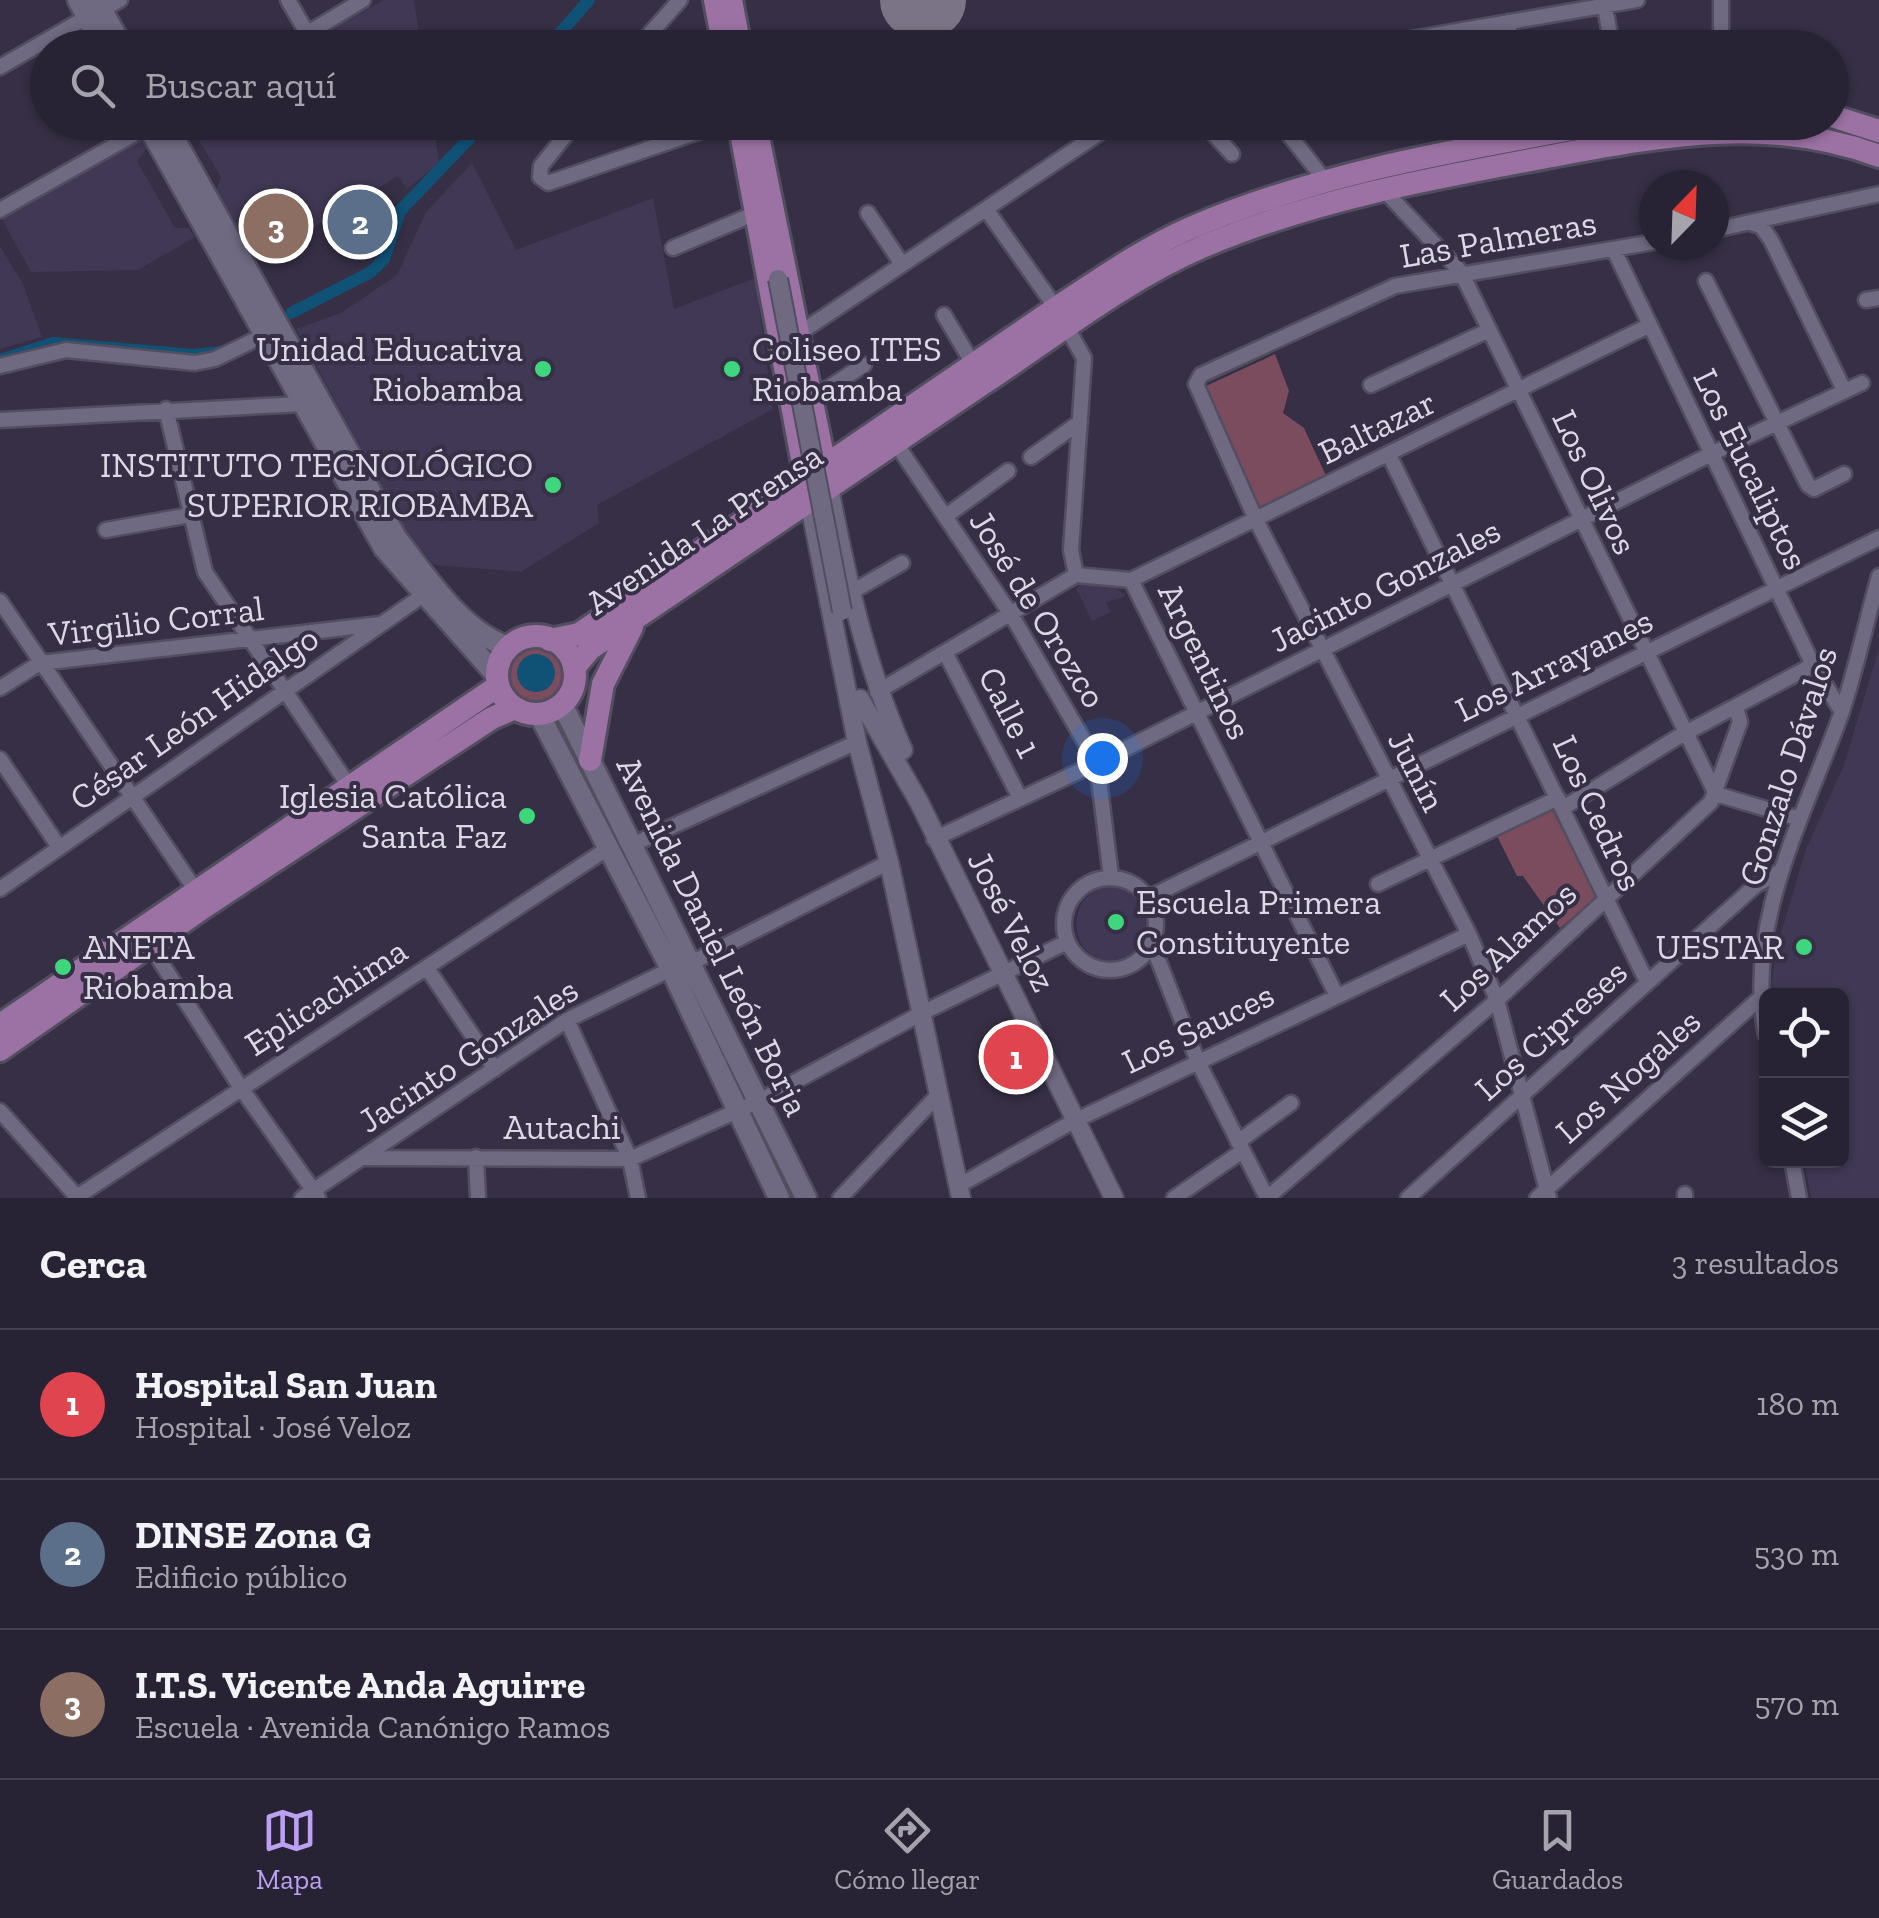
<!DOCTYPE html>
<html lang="es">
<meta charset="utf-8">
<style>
body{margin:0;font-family:"Zilla Slab",serif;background:#342f40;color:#f1f3f6}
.controls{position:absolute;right:30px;bottom:30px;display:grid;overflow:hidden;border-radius:15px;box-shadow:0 2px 8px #0004}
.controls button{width:90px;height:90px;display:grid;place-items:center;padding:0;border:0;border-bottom:2px solid #44404f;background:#282334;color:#f1f3f6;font:50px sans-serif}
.compass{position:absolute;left:1639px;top:170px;width:90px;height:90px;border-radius:50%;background:#282334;box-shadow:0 2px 8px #0004;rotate:23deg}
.you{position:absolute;left:1102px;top:758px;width:35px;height:35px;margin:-25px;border:8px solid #fff;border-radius:50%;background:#1a73e8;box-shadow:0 0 0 15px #1a73e833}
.badge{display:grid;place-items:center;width:65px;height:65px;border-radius:50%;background:#bca0f2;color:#fff;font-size:32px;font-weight:700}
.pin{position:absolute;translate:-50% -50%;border:5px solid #fff;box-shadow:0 2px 10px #0006}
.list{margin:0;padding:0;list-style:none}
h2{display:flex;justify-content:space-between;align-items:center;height:130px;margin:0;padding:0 40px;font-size:42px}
h2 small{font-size:32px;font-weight:400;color:#a5a4ac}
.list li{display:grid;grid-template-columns:65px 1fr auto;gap:30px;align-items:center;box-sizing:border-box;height:150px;padding:0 40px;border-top:2px solid #44404f}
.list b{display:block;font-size:38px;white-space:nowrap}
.list p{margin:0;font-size:32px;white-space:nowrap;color:#a5a4ac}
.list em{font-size:32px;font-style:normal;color:#a5a4ac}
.icon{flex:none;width:55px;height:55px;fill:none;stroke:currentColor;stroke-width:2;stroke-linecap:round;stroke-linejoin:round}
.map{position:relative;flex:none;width:1879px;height:1198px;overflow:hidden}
.search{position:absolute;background:#282334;box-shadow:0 2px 8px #0004;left:30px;right:30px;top:30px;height:110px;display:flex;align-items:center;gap:25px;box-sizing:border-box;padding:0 35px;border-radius:55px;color:#a5a4ac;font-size:38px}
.sheet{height:580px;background:#282334}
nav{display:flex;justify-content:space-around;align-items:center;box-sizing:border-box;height:140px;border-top:2px solid #44404f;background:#282334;font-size:28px;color:#a5a4ac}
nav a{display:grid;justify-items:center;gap:5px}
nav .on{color:#bca0f2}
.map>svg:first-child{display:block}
.built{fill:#403854}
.green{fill:#7a4c5d}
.water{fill:#105176}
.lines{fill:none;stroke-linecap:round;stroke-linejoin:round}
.canal{stroke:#105176;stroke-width:12}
.runway{stroke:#7a7486;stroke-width:78}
.minor-casing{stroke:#524d5f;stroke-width:19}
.tertiary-casing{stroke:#524d5f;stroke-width:22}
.secondary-casing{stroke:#524d5f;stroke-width:25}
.primary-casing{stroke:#524d5f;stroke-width:28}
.minor{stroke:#6f6981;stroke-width:14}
.tertiary{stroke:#6f6981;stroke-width:18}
.secondary{stroke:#6f6981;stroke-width:20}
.primary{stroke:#9b72a3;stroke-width:22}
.tertiary-bridge-casing{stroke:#524d5f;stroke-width:22;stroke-linecap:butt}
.tertiary-bridge{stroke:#6f6981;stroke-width:18}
.poi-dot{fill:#3ed77d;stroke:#362f45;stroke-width:4}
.labels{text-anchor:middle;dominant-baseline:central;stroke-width:8;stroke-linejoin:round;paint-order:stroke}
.street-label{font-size:35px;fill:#dcd8e6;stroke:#362f45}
.poi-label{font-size:35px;fill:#dcd8e6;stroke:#362f45;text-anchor:end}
</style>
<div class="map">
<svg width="1879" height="1198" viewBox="0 0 1879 1198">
<rect width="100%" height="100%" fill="#362f45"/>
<!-- built -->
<path class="built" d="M384 0H414L421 47H300Z
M180 123H433L439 163 407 189 398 176 257 261 216 190 221 177 195 134 188 135Z
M142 139 147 148 137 161 175 228H189L195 237 138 270 31 272 1 217Z
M472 163 516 250 653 198 674 309 755 278 773 409 597 505 599 523 521 572 434 565 407 533 296 329 341 313 397 275 426 212Z
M0 246 23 284 42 337 0 349Z
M1084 582 1111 583 1126 596 1106 603 1111 612 1092 621 1076 588Z
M1879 648V1198H1811L1804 1161 1842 1160V996L1772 995 1771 990 1776 950 1806 849 1844 765Z
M1076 924a40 40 0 1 1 80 0a40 40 0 1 1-80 0Z"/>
<!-- green -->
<path class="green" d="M1275 354 1289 391 1283 413 1304 428 1327 478 1259 513 1206 386Z
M508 674a28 28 0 1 1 56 0a28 28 0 1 1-56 0Z
M1551 808 1598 896 1560 928 1523 876H1517L1496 834Z"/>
<!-- water -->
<path class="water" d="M517 673a19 19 0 1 1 38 0a19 19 0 1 1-38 0Z"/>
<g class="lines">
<!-- canal -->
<path class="canal" d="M547 48 589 0
M291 313 371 272 384 259 400 211 485 122
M0 360 53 343 194 355 219 352"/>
<!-- runway -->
<path class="runway" d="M919 0H927"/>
<defs>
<path id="minor" d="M288 0 307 33
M1721 0V48
M1605 6 1612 48
M102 10 120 0
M1508 22 1512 48
M283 48 363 0
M637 48 680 0
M1359 48 1637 0
M0 67 87 17
M576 122 541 166 540 177 548 183 727 122
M1203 122 1232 154
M1279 122 1327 183
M1382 188 1461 272 1716 794 1800 819
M986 209 1056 308 1084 358 1071 550 1076 575
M0 210 154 123
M868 213 902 264
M1750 223 1761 226 1771 240 1844 390
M1714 230 1879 194
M673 248 756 213
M1614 250 1813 665 1842 712
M1706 281 1808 485 1814 489 1844 474
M1866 300 1879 298
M944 315 973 364
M798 334 1116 122
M0 366 66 350 195 363 215 359 265 335
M1371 385 1489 330
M811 399 864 365
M166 409 205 572 349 786
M0 420 303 404
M895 442 1012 616 1097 763 1111 877
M1389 455 1647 982
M1031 457 1080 422
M946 516 1008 471
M106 530 190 515
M1076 575 1131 580
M1131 580 1648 326
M1131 580 1336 994
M850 593 902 563
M0 601 196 891
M946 654 1020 798
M0 688 40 663 380 624
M877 692 1076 575
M0 759 59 847
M1563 808 1678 737 1813 665
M934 839 1097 763 1711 454 1862 383
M634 844 857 742
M1064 924a46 46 0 1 1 92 0a46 46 0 1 1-92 0Z
M1378 884 1558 798
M0 889 422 596
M1148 898 1879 538
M1152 944 1198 1062 1267 1198 1497 1000 1711 802 1740 722 1736 707
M150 945 241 1088 318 1197
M693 962 889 862
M427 968 495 1069
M567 1020 630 1159 638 1198
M1766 1035C1744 926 1803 818 1840 717 1856 671 1866 622 1879 576
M0 1111 78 1198
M1238 1142 1291 1103
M476 1157 478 1198
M366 1158 630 1159 759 1101 922 1013 1067 942
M1792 1160 1799 1198
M958 1186 1074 1121 1469 934
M1685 1194V1198
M75 1198 610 847
M302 1198 567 1020 671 969
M840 1198 939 1094
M1174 1198 1241 1152
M1408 1198 1755 886 1782 870
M1537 1198 1759 999
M1549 1198 1497 1000 1469 934 1256 520 1196 384 1201 375 1395 286 1654 242"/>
<path id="tertiary" d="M827 477C845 571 864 662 903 750
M807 490 857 742 889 862 961 1198
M860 699 919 802 1114 1198"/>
<path id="secondary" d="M78 0 104 48
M96 0 123 48
M146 122 384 548 497 676
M165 122 397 539C427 577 461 631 508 647
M562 704 806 1198
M539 714 671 969 779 1198"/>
<path id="primary" d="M715 0 724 48
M731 0 740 48
M1832 116 1879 131
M739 122 806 480
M755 122 825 466
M497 675a39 39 0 1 1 78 0a39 39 0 1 1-78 0Z
M550 640 579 634 1056 308C1099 280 1141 250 1188 229 1322 171 1468 148 1611 122
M574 668 590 649C721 560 852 471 984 383 1055 336 1124 281 1202 247 1315 199 1433 178 1552 156 1665 135 1769 115 1879 156
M590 760 603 684 632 627
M0 1025 498 686
M0 1050 204 907 492 718 515 708"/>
</defs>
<!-- minor casing -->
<use href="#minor" class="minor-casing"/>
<!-- tertiary casing -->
<use href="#tertiary" class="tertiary-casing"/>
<!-- secondary casing -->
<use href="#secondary" class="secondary-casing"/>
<!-- primary casing -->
<use href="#primary" class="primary-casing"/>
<!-- minor -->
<use href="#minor" class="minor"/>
<!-- tertiary -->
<use href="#tertiary" class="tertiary"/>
<!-- secondary -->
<use href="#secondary" class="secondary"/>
<!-- primary -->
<use href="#primary" class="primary"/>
<defs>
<path id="tertiary-bridge" d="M778 279 842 611"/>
</defs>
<!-- tertiary-bridge casing -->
<use href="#tertiary-bridge" class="tertiary-bridge-casing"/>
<!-- tertiary-bridge -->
<use href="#tertiary-bridge" class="tertiary-bridge"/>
</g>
<!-- markers -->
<g class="poi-dot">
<circle cx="543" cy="369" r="10"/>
<circle cx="732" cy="369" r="10"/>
<circle cx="553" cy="485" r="10"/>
<circle cx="527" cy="816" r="10"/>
<circle cx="1116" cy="922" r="10"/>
<circle cx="1804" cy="947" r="10"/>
<circle cx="63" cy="967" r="10"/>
</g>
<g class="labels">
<!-- street labels -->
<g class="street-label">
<text transform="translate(1498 239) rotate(-10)">Las Palmeras</text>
<text transform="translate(1377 427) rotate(-26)">Baltazar</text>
<text transform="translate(1751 469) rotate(64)">Los Eucaliptos</text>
<text transform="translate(1595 482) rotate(65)">Los Olivos</text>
<text transform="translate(704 529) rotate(-34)">Avenida La Prensa</text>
<text transform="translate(1385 585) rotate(-27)">Jacinto Gonzales</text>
<text transform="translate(1038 609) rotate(58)">José de Orozco</text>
<text transform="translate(156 621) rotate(-7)">Virgilio Corral</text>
<text transform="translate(1205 661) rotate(64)">Argentinos</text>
<text transform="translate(1554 665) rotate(-26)">Los Arrayanes</text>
<text transform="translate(1010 712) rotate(63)">Calle 1</text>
<text transform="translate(194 718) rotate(-35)">César León Hidalgo</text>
<text transform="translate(1788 766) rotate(-72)">Gonzalo Dávalos</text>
<text transform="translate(1417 771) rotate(63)">Junín</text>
<text transform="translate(1598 813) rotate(65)">Los Cedros</text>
<text transform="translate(1012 921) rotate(63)">José Veloz</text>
<text transform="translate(713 936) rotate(64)">Avenida Daniel León Borja</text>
<text transform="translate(1508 946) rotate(-43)">Los Alamos</text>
<text transform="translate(326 997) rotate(-33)">Eplicachima</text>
<text transform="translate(1198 1028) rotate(-26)">Los Sauces</text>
<text transform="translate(1551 1030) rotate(-42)">Los Cipreses</text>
<text transform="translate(468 1055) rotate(-33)">Jacinto Gonzales</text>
<text transform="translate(1628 1076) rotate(-42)">Los Nogales</text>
<text x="562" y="1127">Autachi</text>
</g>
<!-- poi labels -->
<g class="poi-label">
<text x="523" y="349">Unidad Educativa<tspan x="523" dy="40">Riobamba</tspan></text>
<text x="752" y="349" text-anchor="start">Coliseo ITES<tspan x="752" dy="40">Riobamba</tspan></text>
<text x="533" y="465">INSTITUTO TECNOLÓGICO<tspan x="533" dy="40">SUPERIOR RIOBAMBA</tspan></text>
<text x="507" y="796">Iglesia Católica<tspan x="507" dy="40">Santa Faz</tspan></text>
<text x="1136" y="902" text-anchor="start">Escuela Primera<tspan x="1136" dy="40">Constituyente</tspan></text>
<text x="83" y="947" text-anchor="start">ANETA<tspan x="83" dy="40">Riobamba</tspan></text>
<text x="1784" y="947">UESTAR</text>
</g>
</g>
</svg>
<div class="controls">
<button><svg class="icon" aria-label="locate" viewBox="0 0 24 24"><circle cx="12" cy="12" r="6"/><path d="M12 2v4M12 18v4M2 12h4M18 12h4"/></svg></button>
<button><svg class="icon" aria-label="layers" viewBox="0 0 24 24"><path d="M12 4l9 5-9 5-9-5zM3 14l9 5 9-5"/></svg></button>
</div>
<svg class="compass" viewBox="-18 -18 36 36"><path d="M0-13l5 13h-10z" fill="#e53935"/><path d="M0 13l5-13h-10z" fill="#a5a4ac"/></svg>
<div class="you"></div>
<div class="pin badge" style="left:1016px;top:1057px;background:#e0444e">1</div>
<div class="pin badge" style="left:360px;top:222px;background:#5c6f8a">2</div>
<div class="pin badge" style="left:276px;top:226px;background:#8d6e63">3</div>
<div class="search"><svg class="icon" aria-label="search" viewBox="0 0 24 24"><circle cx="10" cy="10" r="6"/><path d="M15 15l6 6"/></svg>Buscar aquí</div>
</div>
<section class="sheet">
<h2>Cerca<small>3 resultados</small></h2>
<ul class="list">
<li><span class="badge" style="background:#e0444e">1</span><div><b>Hospital San Juan</b><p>Hospital · José Veloz</p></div><em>180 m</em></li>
<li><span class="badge" style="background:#5c6f8a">2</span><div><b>DINSE Zona G</b><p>Edificio público</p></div><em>530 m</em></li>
<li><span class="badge" style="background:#8d6e63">3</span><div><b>I.T.S. Vicente Anda Aguirre</b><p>Escuela · Avenida Canónigo Ramos</p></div><em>570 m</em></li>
</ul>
</section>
<nav>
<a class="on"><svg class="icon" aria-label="map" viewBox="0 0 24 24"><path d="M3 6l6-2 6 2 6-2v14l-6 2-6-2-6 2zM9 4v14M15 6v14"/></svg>Mapa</a>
<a><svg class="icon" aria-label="directions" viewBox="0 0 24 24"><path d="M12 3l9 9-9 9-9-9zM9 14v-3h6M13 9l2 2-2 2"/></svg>Cómo llegar</a>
<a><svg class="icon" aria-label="saved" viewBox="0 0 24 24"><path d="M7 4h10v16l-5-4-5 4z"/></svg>Guardados</a>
</nav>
